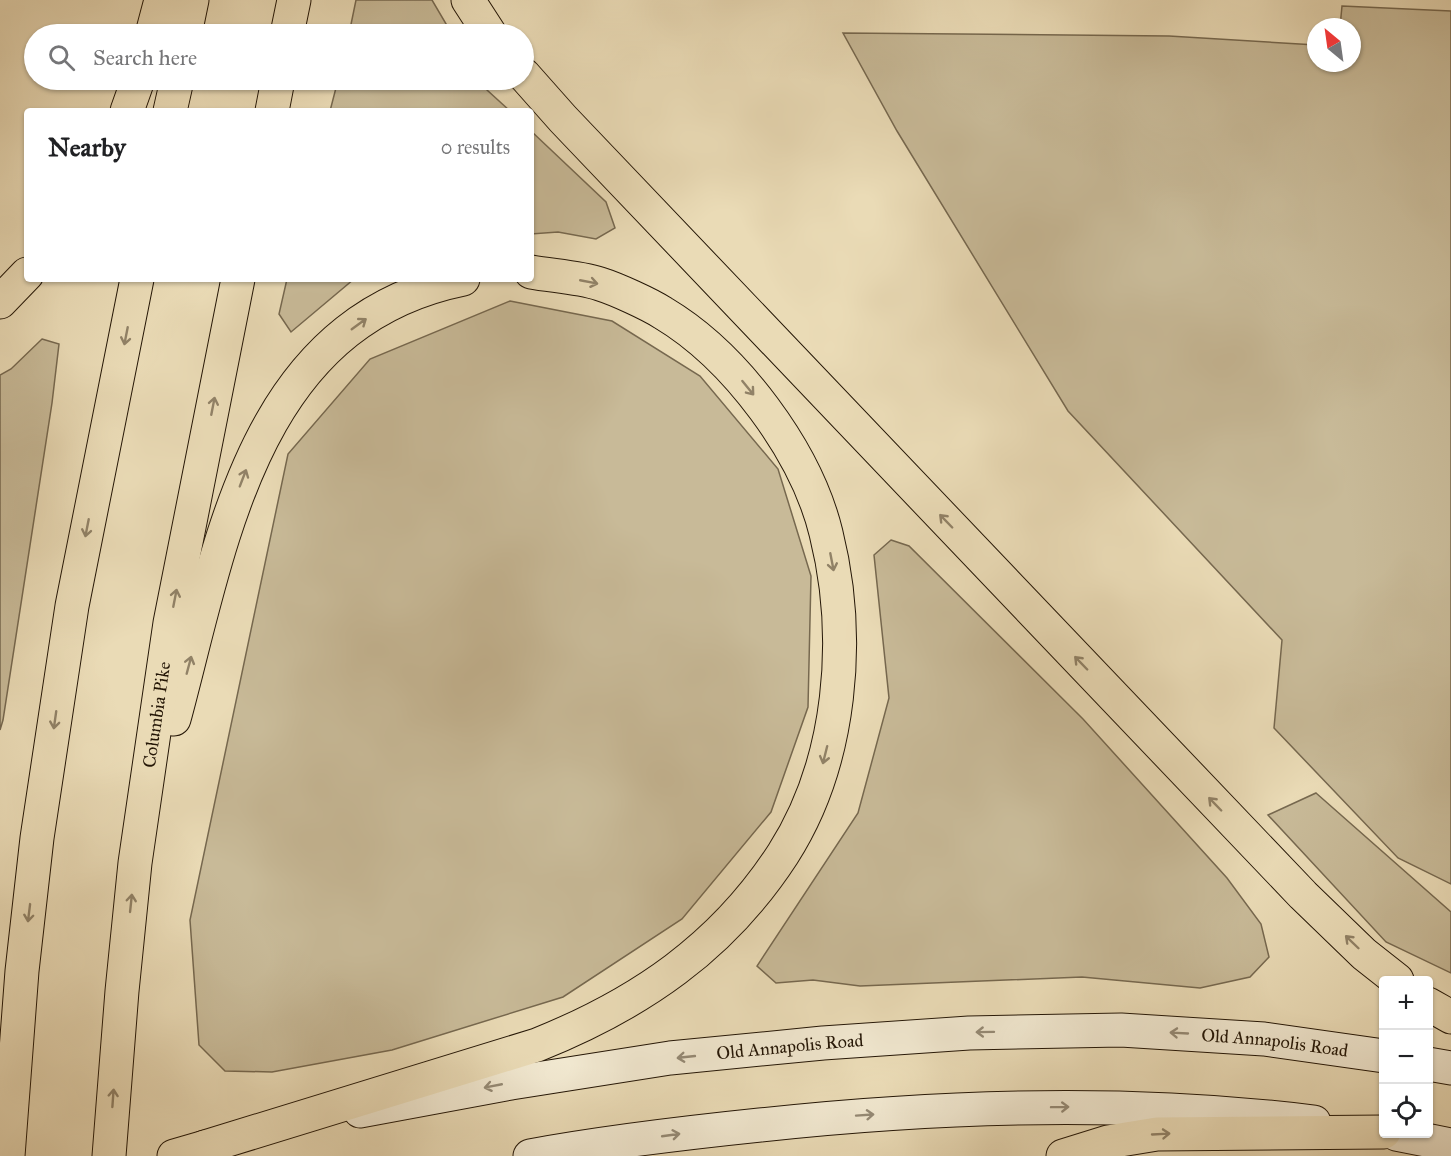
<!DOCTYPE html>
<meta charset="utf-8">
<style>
body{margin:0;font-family:"IM FELL Great Primer",serif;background:#f2f2f2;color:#202124}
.controls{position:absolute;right:18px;bottom:18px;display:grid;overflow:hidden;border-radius:6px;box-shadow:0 2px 4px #0004}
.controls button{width:54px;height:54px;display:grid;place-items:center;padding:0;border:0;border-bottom:2px solid #e0e0e0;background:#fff;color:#202124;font:30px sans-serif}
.compass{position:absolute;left:1307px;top:18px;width:54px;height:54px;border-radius:50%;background:#fff;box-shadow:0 2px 4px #0004;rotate:331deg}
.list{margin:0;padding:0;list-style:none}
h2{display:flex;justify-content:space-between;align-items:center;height:78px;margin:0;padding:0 24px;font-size:26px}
h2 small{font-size:20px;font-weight:400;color:#757577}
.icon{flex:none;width:33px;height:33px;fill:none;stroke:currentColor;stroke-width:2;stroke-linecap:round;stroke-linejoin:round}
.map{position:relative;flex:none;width:1451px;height:1156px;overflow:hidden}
.search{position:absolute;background:#fff;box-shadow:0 2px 4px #0004;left:24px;top:24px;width:510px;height:66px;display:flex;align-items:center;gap:15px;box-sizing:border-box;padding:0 21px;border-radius:33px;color:#757577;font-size:22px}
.panel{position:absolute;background:#fff;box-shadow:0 2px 4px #0004;left:24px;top:108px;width:510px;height:174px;border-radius:6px}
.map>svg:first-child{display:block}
.green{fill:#c8ba98;stroke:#76684f;stroke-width:1.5}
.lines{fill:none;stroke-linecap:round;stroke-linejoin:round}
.secondary-casing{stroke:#241606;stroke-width:35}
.primary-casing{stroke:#241606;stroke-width:35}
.motorway-casing{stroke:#241606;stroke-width:35}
.secondary{stroke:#f1e8d0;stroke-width:33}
.primary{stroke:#eadbb6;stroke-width:33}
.motorway{stroke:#eadbb6;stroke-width:33}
.oneway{stroke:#918267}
.oneway2{stroke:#958a75}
.labels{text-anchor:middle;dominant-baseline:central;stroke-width:4.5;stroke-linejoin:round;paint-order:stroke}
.street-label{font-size:18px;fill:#241606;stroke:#f1e8d0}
</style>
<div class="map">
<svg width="1451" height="1156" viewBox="0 0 1451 1156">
<rect width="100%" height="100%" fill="#eadbb6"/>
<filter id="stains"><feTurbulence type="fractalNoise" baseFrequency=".00333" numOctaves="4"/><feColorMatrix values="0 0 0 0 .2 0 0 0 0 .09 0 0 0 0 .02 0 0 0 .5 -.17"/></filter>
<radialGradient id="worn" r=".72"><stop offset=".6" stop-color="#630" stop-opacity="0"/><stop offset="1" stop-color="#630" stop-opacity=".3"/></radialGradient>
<!-- green -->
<path class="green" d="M356 0H432L452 34H349Z
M1342 6 1451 11V884L1398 858 1274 728 1282 640 1068 411 897 131 843 33 1169 36 1316 45V63H1352V27H1340Z
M338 80H481L487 90 510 111H330Z
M531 131 606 202 615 228 596 239 558 232 531 234Z
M287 279H354L291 332 279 314Z
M510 301 612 321 700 376 778 469 811 576 808 707 771 812 682 919 563 997 392 1050 272 1072 225 1071 199 1045 190 920 288 454 370 359Z
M42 339 59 344 52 403 3 720 0 730V375L11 369Z
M891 540 909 546 1083 719 1227 878 1261 924 1269 957 1250 977 1200 988 1082 977 860 986 813 980 776 983 757 966 858 813 889 698 874 555Z
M1316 793 1451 912V973L1386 942 1268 815Z"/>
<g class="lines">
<defs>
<g id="secondary">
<path d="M1428 1064 1451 1068"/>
<path id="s1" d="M360 1111 511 1083 670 1058 823 1043 969 1033 1121 1030 1264 1039 1384 1056"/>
<path d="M1396 1134 1451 1145"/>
<path d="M530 1156C606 1142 683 1133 760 1125 944 1105 1130 1099 1314 1122"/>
</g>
<path id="primary" d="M174 1156 205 1147"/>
<g id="motorway">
<path d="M468 0 490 34"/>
<path d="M152 34 161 0"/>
<path d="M185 34 192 0"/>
<path d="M287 34 294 0"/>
<path d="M524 75 563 119 1303 895 1364 954 1397 980"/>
<path d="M127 111 138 80"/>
<path d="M170 111 177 80"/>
<path d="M272 111 278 80"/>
<path d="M0 302 27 274"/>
<path d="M174 719C221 546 251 322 463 279"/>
<path d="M1428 1004 1451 1017"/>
<path d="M205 1147 537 1045C639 1004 722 948 783 854 842 762 852 637 826 533 806 451 735 356 663 313 649 304 616 289 600 284 578 277 553 276 531 272"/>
<path d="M8 1156 22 971 37 838 72 606 137 279"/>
<path id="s2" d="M109 1156 122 991 135 863 170 623 238 279"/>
<path d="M1063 1156 1108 1142 1157 1134 1384 1132"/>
</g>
</defs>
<!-- secondary casing -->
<use href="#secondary" class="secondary-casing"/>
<!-- primary casing -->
<use href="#primary" class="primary-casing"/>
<!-- motorway casing -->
<use href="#motorway" class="motorway-casing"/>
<!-- secondary -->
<use href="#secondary" class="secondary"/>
<!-- primary -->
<use href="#primary" class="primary"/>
<!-- motorway -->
<use href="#motorway" class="motorway"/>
</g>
<!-- one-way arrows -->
<defs><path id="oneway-shaft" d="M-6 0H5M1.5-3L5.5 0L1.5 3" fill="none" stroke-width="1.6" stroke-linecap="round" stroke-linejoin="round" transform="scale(1.5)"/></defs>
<g class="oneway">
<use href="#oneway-shaft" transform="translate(589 282) rotate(11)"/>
<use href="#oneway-shaft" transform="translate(359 324) rotate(-36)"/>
<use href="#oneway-shaft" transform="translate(126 336) rotate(101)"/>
<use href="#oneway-shaft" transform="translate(748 388) rotate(51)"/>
<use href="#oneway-shaft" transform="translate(213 406) rotate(-79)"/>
<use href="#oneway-shaft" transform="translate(243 478) rotate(-69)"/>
<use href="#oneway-shaft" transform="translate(946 521) rotate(-134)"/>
<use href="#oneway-shaft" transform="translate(87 528) rotate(101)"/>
<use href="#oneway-shaft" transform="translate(832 562) rotate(79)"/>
<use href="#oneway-shaft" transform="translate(175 598) rotate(-79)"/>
<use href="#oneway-shaft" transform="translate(1081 663) rotate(-134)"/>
<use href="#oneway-shaft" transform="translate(189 665) rotate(-75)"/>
<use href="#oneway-shaft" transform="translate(55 720) rotate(98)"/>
<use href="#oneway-shaft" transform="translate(825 755) rotate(104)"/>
<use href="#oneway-shaft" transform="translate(1215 804) rotate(-134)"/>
<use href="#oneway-shaft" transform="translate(131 903) rotate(-84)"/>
<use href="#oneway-shaft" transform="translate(29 913) rotate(97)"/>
<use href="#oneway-shaft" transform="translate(1352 942) rotate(-136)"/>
<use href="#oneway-shaft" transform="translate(113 1098) rotate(-86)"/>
<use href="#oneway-shaft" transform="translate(1161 1134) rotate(-3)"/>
</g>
<g class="oneway2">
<use href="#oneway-shaft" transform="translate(985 1032) rotate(179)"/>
<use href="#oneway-shaft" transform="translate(1179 1033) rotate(-177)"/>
<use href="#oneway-shaft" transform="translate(686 1057) rotate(174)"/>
<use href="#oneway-shaft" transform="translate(493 1086) rotate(169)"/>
<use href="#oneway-shaft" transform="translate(1060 1107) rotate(-1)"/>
<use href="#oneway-shaft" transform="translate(865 1115) rotate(-4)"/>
<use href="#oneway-shaft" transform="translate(671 1135) rotate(-8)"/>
</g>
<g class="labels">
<!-- street labels -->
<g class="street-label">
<text stroke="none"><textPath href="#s2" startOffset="444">Columbia Pike</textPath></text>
<text stroke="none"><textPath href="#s1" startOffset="921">Old Annapolis Road</textPath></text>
<text stroke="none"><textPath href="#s1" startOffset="435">Old Annapolis Road</textPath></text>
</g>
</g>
<rect width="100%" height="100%" filter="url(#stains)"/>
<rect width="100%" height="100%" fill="url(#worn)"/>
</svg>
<div class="controls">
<button>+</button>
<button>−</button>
<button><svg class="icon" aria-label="locate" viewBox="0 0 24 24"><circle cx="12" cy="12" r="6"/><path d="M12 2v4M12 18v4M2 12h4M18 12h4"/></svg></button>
</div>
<svg class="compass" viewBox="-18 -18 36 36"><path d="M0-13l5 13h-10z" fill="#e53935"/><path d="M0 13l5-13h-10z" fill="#757577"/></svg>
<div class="search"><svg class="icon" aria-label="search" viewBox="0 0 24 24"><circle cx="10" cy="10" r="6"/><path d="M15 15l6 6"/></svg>Search here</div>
<section class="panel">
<h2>Nearby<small>0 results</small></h2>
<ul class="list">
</ul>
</section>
</div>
